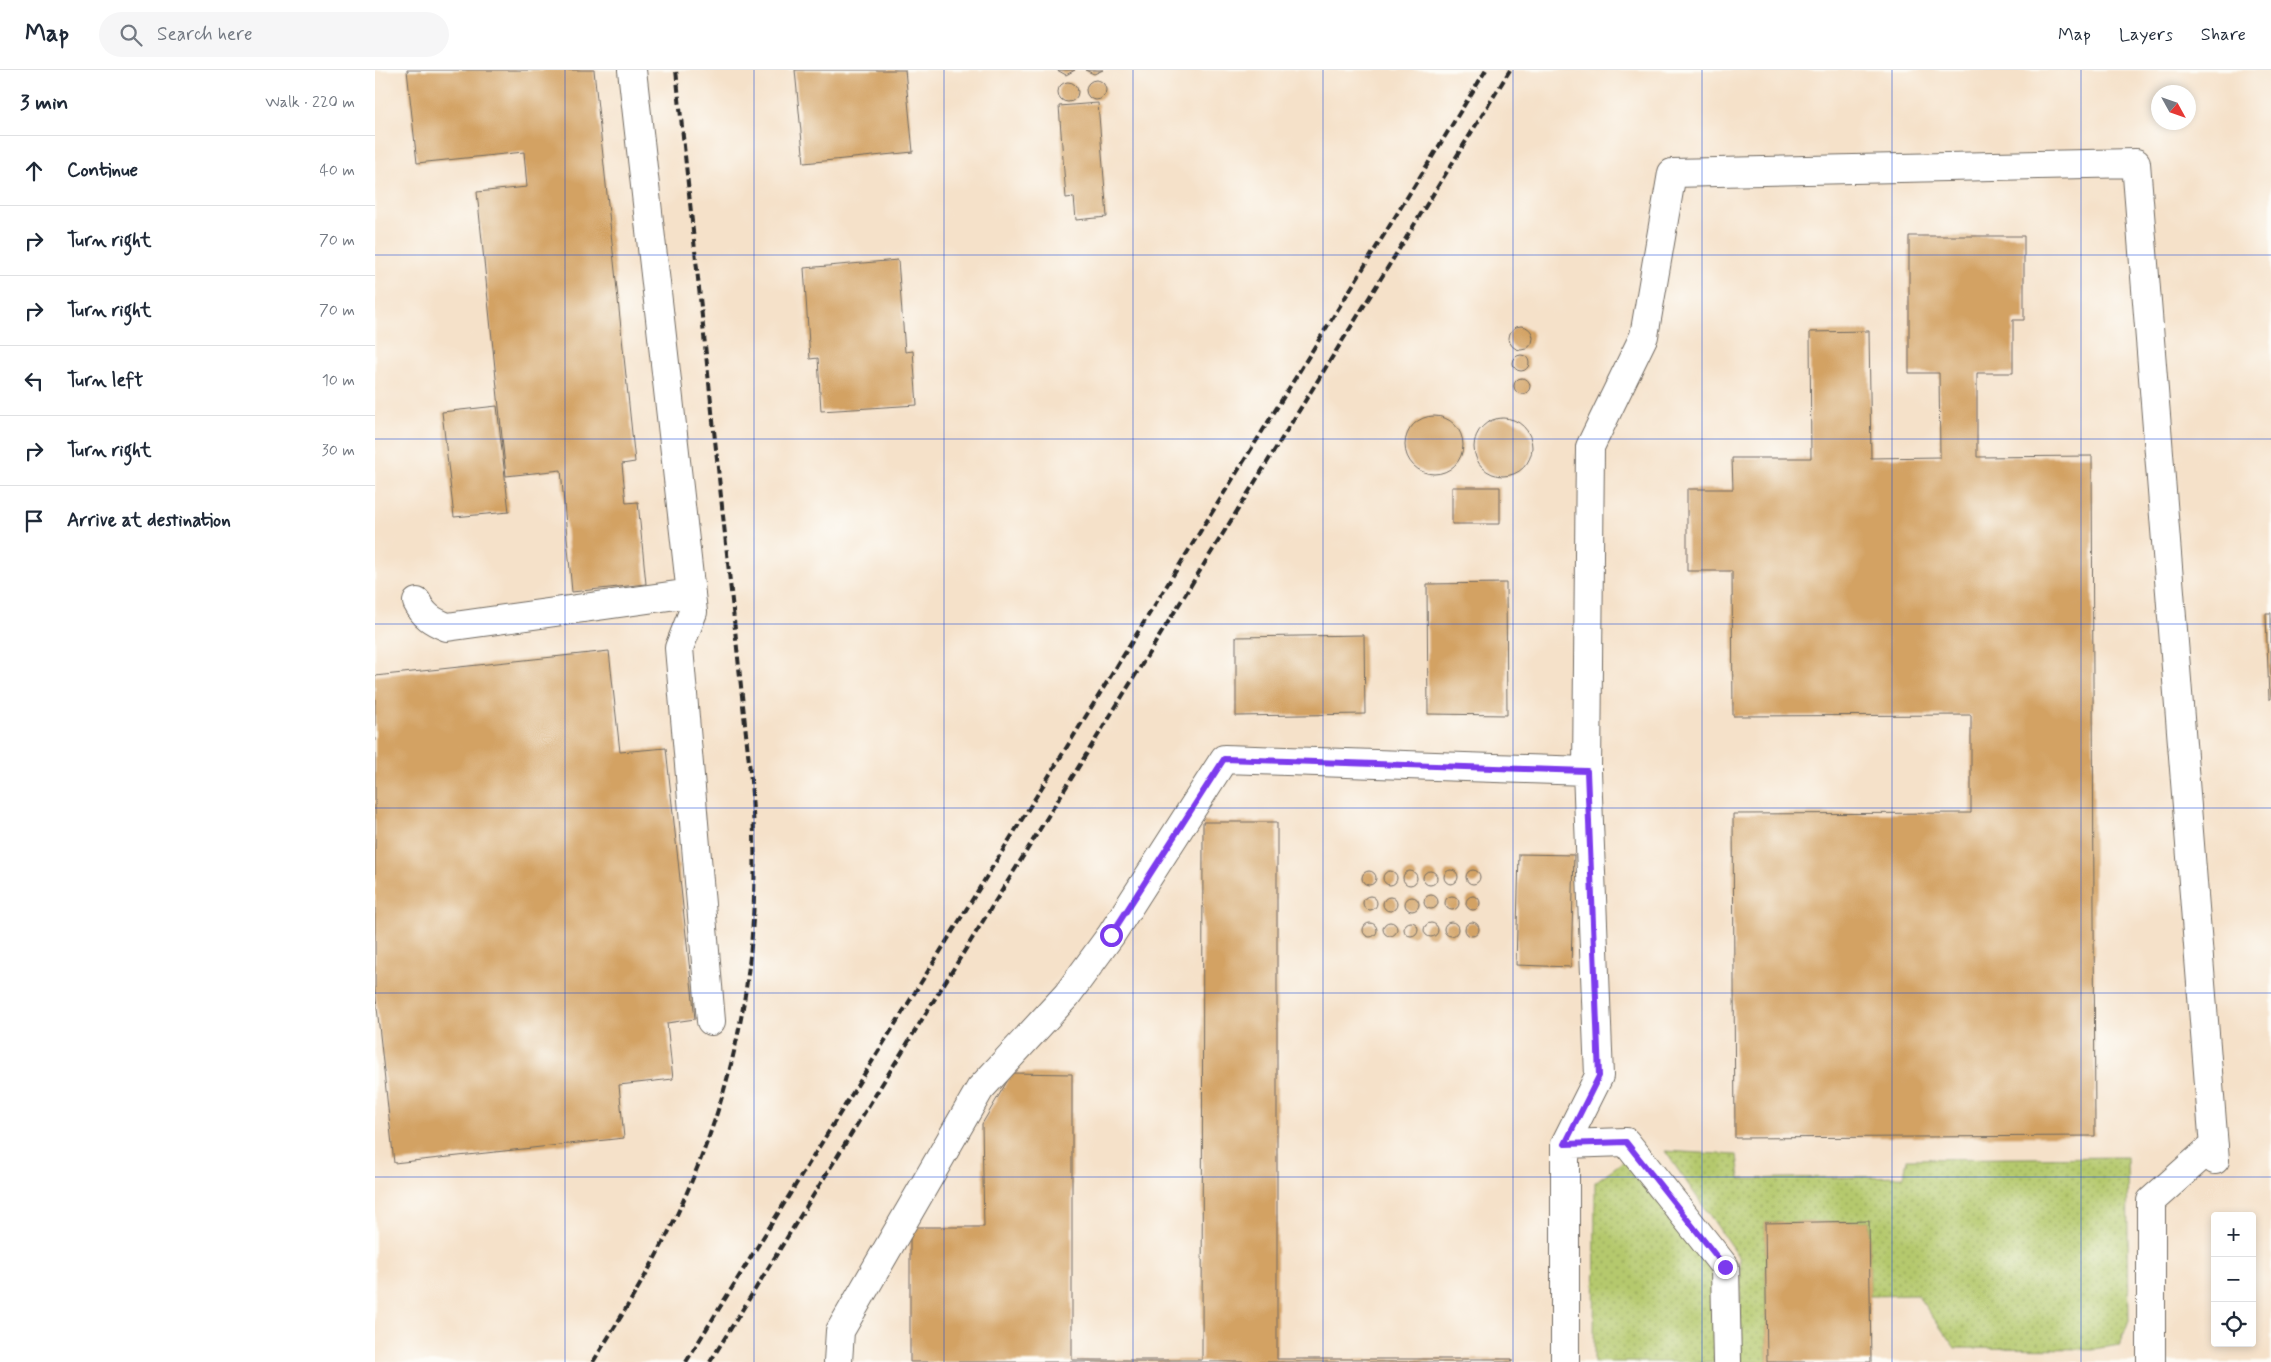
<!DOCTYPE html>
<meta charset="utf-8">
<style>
body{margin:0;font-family:Mynerve,sans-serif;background:#f6f6f7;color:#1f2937}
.controls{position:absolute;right:15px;bottom:15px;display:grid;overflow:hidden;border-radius:5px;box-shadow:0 2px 8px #0003}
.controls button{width:45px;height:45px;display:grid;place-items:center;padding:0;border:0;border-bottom:1px solid #e0e1e3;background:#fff;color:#1f2937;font:25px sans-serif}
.compass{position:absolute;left:1776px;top:15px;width:45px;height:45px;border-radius:50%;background:#fff;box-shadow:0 2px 8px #0003;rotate:130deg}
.stop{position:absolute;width:15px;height:15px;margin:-11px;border:4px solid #7c3aed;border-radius:50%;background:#fff}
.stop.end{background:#7c3aed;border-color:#fff;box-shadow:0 1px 5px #0008}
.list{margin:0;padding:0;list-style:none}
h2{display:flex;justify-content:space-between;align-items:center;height:65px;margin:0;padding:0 20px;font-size:21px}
h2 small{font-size:16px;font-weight:400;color:#747a83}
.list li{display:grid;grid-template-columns:32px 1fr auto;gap:15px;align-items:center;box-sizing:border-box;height:70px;padding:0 20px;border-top:1px solid #e0e1e3}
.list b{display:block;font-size:19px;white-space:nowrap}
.list em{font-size:16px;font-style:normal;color:#747a83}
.icon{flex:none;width:28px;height:28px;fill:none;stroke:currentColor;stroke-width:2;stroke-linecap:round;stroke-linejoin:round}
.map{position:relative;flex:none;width:1896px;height:1292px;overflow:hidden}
header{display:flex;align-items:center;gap:30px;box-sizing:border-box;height:70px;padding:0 25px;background:#fff;border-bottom:1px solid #e0e1e3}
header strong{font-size:24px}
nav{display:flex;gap:28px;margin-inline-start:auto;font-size:18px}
.search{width:350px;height:45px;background:#f6f6f7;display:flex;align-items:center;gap:12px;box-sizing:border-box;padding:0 18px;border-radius:28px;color:#747a83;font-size:19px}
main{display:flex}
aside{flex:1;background:#fff}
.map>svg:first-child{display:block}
.green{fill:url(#green-dots);stroke:#707a4c}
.building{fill:#d3a263}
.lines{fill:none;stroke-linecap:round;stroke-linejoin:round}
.minor-casing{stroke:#726b62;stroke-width:30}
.minor{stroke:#fff;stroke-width:28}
.rail{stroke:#2b2b2b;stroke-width:4;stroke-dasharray:8 4;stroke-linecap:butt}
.route{stroke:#7c3aed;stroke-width:6}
.grid{fill:none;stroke:#1d4ed8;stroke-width:1;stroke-opacity:0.55}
</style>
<header>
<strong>Map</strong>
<div class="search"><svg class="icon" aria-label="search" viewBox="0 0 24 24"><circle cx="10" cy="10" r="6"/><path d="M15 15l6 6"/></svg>Search here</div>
<nav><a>Map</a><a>Layers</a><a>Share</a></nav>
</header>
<main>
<aside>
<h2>3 min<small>Walk · 220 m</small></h2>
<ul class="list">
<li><svg class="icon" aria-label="ahead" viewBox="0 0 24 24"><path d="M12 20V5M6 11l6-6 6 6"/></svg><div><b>Continue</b></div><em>40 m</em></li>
<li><svg class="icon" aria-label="right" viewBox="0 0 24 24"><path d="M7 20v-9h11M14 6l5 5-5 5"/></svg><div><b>Turn right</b></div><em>70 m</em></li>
<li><svg class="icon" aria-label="right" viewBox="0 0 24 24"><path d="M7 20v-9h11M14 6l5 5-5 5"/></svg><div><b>Turn right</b></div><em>70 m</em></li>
<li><svg class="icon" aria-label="left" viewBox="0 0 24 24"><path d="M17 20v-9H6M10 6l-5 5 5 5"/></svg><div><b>Turn left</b></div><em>10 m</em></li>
<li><svg class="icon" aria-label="right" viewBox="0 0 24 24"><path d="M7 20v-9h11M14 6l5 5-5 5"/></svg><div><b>Turn right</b></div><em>30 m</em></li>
<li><svg class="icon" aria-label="arrive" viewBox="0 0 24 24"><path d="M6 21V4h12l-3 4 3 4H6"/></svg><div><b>Arrive at destination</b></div></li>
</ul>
</aside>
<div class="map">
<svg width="1896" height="1292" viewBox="0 0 1896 1292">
<defs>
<pattern id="green-dots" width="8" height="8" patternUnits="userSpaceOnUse" patternTransform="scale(1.25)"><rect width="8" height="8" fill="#b5c96d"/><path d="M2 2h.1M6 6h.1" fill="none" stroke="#93a35a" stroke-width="1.8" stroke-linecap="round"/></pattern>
</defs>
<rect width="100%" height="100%" fill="#fdfcf7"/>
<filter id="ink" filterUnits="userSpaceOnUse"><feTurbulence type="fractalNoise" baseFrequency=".02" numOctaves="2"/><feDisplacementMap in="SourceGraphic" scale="10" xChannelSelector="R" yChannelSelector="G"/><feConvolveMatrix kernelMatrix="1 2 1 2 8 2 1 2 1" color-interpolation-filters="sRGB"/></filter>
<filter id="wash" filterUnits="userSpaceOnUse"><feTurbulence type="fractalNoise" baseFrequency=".0096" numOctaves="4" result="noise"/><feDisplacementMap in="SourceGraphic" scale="20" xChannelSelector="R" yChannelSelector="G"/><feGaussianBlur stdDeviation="1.12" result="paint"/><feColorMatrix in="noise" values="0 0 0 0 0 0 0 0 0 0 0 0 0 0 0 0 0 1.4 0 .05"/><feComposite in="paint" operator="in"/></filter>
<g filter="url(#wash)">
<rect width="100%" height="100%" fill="#f5e1c9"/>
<!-- green -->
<path class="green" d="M1290 1081 1362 1085 1365 1109 1529 1106 1532 1089 1752 1087 1754 1251 1745 1275 1718 1279 1580 1278 1542 1225 1495 1226 1494 1151 1390 1153 1392 1292H1366L1365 1189Z
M1250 1090 1342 1208 1340 1292H1219L1220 1112Z"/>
<g id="blocks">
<!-- building -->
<path class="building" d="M32 0H219L260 392 247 394 251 433 263 432 271 514 197 522 186 400 131 406 102 122 152 117 149 82 42 93Z
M420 0H530L538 82 429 93Z
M682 0H700L691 5Z
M710 0H728L719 4Z
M711 20a10 10 0 1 1 20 0a10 10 0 1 1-20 0Z
M683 22a10 10 0 1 1 20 0a10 10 0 1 1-20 0Z
M723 33 732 147 701 150 699 127 691 128 684 36Z
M1534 166H1649V250H1638V303H1602V387L1717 386 1720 1066 1360 1068 1358 744 1596 743V645L1358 646 1357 501H1312V419H1358L1357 388H1436L1435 262 1494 261 1496 388 1565 387 1564 303H1534Z
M523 190 530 282 538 281 542 335 446 341 443 288 435 289 429 198Z
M1134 268a12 12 0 1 1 24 0a12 12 0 1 1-24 0Z
M1138 293a8 8 0 1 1 16 0a8 8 0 1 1-16 0Z
M1139 316a8 8 0 1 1 16 0a8 8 0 1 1-16 0Z
M122 336 134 442 79 447 67 342Z
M1030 375a29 29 0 1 1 58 0a29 29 0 1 1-58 0Z
M1099 377a29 29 0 1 1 58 0a29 29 0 1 1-58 0Z
M1077 417H1125V454H1077Z
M1131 513 1132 645 1053 644 1052 514Z
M1891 543H1896V629H1894Z
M989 565 990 644 861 646V567Z
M234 581 245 682 291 678 320 949 292 953 298 1009 244 1015 249 1068 19 1093 0 919V606Z
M828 752H902V1289H1137V1292H535V1157H609L607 1054 637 1003 697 1004V1290H827Z
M1144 784 1199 785 1196 897 1141 895Z
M1069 807a7 7 0 1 1 14 0a7 7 0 1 1-14 0Z
M1091 807a7 7 0 1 1 14 0a7 7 0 1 1-14 0Z
M987 808a7 7 0 1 1 14 0a7 7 0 1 1-14 0Z
M1028 808a7 7 0 1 1 14 0a7 7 0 1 1-14 0Z
M1008 808a7 7 0 1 1 14 0a7 7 0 1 1-14 0Z
M1048 808a7 7 0 1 1 14 0a7 7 0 1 1-14 0Z
M1049 832a7 7 0 1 1 14 0a7 7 0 1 1-14 0Z
M1091 833a7 7 0 1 1 14 0a7 7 0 1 1-14 0Z
M988 833a7 7 0 1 1 14 0a7 7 0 1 1-14 0Z
M1070 833a7 7 0 1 1 14 0a7 7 0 1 1-14 0Z
M1008 834a7 7 0 1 1 14 0a7 7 0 1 1-14 0Z
M1030 834a7 7 0 1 1 14 0a7 7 0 1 1-14 0Z
M1029 859a7 7 0 1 1 14 0a7 7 0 1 1-14 0Z
M1069 859a7 7 0 1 1 14 0a7 7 0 1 1-14 0Z
M1090 859a7 7 0 1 1 14 0a7 7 0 1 1-14 0Z
M1008 859a7 7 0 1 1 14 0a7 7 0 1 1-14 0Z
M1049 860a7 7 0 1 1 14 0a7 7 0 1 1-14 0Z
M988 860a7 7 0 1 1 14 0a7 7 0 1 1-14 0Z
M1494 1151 1496 1292H1392L1390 1153Z"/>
</g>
</g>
<g filter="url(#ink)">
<use href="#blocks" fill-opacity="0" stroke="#726b62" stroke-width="1"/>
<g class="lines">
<defs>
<path id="minor" d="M257 0 318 542 304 578 336 951
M42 532C49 546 57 551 72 557L316 523
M1190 1074 1251 1072 1350 1197 1352 1292
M463 1292 465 1261 605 1019 692 925 736 865 849 689 1212 701
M1190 1292V1074L1224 1006 1212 701 1215 377 1269 266 1297 103 1761 93 1840 1090
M1776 1292V1131L1839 1075"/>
</defs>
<!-- minor casing -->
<use href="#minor" class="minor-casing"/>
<!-- minor -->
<use href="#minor" class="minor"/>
<!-- rail -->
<path class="rail" d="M218 1292C249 1242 281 1191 305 1138 370 995 388 866 376 711L301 0
M311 1292 1111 0
M335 1292 1135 0"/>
</g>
</g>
<g class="lines" filter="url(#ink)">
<!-- route -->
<path class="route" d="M736 865 849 689 1212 701 1224 1006 1190 1074 1251 1072 1350 1197"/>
</g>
<!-- grid -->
<path class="grid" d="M190 0V1292M379 0V1292M569 0V1292M758 0V1292M948 0V1292M1138 0V1292M1327 0V1292M1517 0V1292M1706 0V1292M0 185H1896M0 369H1896M0 554H1896M0 738H1896M0 923H1896M0 1107H1896"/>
</svg>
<div class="controls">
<button>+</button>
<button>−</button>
<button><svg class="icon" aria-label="locate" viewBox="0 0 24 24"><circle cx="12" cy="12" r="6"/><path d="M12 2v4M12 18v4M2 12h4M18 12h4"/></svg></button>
</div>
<svg class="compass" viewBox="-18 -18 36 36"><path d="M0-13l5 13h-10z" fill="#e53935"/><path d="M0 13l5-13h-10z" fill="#747a83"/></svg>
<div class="stop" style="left:736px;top:865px"></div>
<div class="stop end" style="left:1350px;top:1197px"></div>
</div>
</main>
